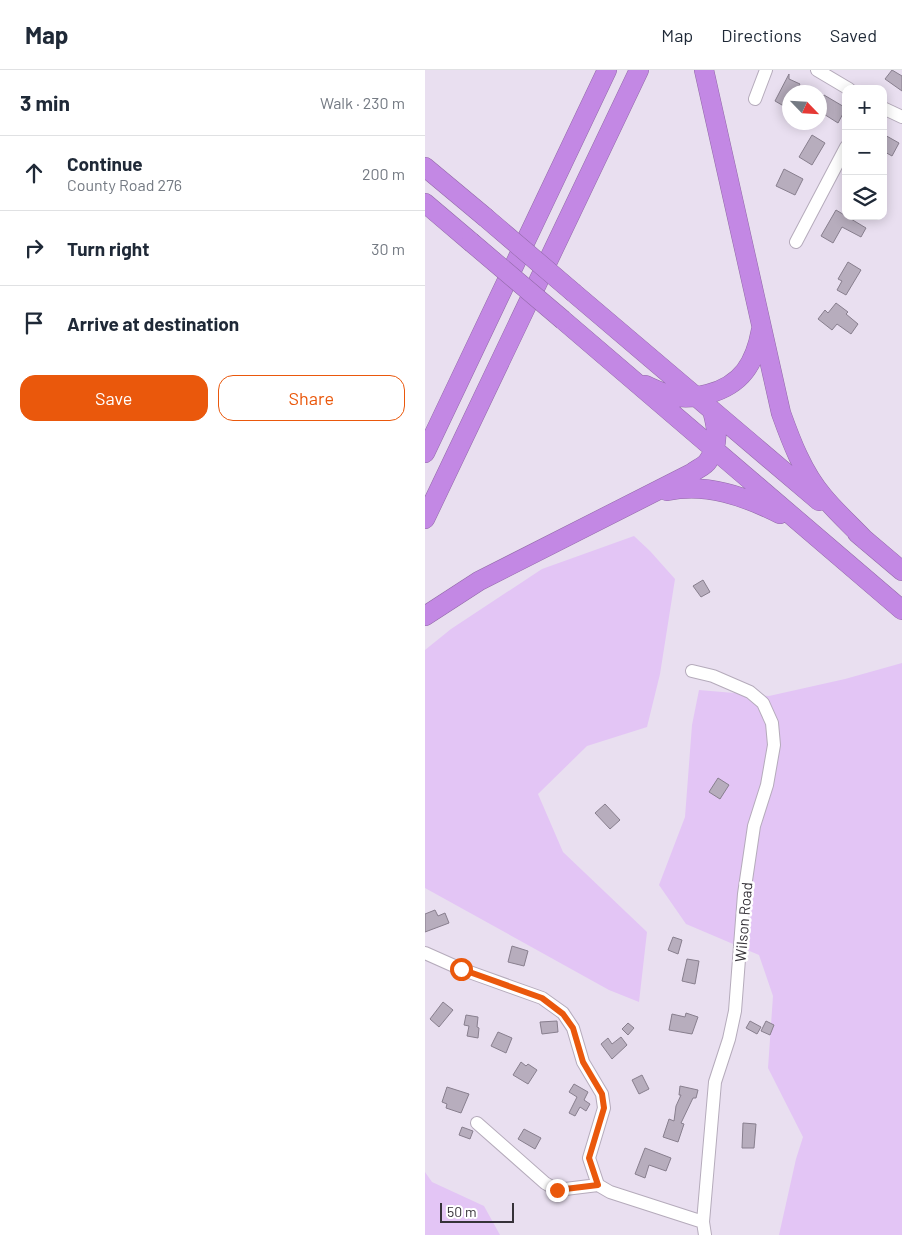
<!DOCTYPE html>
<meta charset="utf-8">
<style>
body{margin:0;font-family:Barlow,sans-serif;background:#f2f2f3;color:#1f2937}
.controls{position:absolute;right:15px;top:15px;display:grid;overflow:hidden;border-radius:10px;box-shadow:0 2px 12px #0003}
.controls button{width:45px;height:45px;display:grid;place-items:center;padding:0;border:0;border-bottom:1px solid #e0e1e3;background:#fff;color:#1f2937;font:25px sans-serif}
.compass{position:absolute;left:357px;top:15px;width:45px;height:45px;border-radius:50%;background:#fff;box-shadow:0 2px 12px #0003;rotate:115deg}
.scale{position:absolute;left:15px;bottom:12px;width:74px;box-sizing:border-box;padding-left:5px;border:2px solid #363239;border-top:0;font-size:14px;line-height:18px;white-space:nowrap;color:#363239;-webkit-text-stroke:4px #fff;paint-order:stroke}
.stop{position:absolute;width:15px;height:15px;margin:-11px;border:4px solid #ea580c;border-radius:50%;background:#fff}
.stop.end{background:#ea580c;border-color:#fff;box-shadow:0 1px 5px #0008}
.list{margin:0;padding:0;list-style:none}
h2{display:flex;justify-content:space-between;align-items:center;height:65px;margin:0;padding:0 20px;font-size:21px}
h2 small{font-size:16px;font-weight:400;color:#747a83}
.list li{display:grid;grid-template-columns:32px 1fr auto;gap:15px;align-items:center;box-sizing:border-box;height:75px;padding:0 20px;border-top:1px solid #e0e1e3}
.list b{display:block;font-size:19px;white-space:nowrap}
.list p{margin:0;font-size:16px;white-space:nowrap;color:#747a83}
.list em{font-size:16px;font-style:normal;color:#747a83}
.actions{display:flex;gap:10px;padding:15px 20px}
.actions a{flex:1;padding:11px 0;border:1px solid #ea580c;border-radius:15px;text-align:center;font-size:18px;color:#ea580c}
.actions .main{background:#ea580c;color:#fff}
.icon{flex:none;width:28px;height:28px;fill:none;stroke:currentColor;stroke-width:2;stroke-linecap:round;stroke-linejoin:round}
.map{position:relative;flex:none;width:477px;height:1165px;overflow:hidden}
header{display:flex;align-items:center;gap:30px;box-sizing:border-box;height:70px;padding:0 25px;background:#fff;border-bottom:1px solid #e0e1e3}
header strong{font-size:24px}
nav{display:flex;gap:28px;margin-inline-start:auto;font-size:18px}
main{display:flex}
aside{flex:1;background:#fff}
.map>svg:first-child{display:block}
.green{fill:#e3c5f5}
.building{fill:#b7adbd;stroke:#887f8e}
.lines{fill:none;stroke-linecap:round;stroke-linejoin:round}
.minor-casing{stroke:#b5abbb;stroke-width:14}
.highway-casing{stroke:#926aa8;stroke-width:20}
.minor{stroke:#fff;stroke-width:12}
.highway{stroke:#c388e4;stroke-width:19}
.highway-bridge-casing{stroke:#926aa8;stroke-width:20;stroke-linecap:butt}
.highway-bridge{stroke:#c388e4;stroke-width:19}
.route{stroke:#ea580c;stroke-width:6}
.labels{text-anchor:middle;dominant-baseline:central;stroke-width:5;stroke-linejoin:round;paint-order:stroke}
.street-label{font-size:15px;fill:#363239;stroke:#fff}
</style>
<header>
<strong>Map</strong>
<nav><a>Map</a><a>Directions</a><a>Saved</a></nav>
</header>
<main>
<aside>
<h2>3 min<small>Walk · 230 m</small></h2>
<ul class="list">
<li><svg class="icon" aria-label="ahead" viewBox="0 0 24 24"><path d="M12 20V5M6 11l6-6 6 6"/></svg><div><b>Continue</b><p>County Road 276</p></div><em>200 m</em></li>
<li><svg class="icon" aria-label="right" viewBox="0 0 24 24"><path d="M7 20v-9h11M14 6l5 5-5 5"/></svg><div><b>Turn right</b></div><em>30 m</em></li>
<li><svg class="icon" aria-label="arrive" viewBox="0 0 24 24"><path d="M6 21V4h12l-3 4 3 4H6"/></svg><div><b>Arrive at destination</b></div></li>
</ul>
<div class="actions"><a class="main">Save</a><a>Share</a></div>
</aside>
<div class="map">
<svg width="477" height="1165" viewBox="0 0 477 1165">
<rect width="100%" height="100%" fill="#e9dff0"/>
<!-- green -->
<path class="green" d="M209 466 225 481 250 509 235 604 222 657 162 676 113 724 138 782 222 862 214 932 184 920 0 818V580L26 559 117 499Z
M477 593V1165H354L371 1089 378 1067 343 998 348 926 334 885 261 854 234 815 260 747 267 655 274 620 344 626 420 609Z
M0 1102 7 1112 59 1136 75 1165H0Z"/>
<!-- building -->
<path class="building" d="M467 0 477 6V21L460 9Z
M364 4V9L375 14 371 22H364V39L350 31Z
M399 25 421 38 413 53 394 41V33Z
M458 64 474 73 467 86 458 81Z
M387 65 400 73 387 95 374 87Z
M359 99 378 109 370 125 351 116Z
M411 140 441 158 436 167 417 157 408 173 396 166Z
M423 192 436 200 421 225 412 220 417 211 413 209Z
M411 233 423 242 421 244 433 254 426 264 412 254 407 260 393 249 400 240 403 243Z
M278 510 285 522 276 527 268 516Z
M293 708 304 715 295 729 284 722Z
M180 734 195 750 185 759 170 743Z
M10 840 13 846 20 843 24 853 0 862V844Z
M248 867 257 870 253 884 243 880Z
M87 876 103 881 99 896 83 892Z
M262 889 274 891 270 914 257 911Z
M18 932 28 940 14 957 5 949Z
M261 943 273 947 267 964 244 960 247 944 260 947Z
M41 945 53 947 52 957 54 958 53 968 42 966 44 956 39 955Z
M132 951 133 962 117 964 115 952Z
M325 951 336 957 332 964 321 958Z
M341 951 349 955 345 965 336 961Z
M203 953 209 958 203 965 197 959Z
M73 962 87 968 81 983 66 976Z
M196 967 202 975 187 989 176 974 183 968 187 974Z
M96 992 101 996 103 994 112 1000 103 1014 88 1005Z
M217 1005 224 1019 214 1024 207 1010Z
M149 1014 163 1022 159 1030 165 1034 161 1041 155 1037 150 1046 144 1043 152 1027 144 1022Z
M255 1016 273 1020 271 1028H268L256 1053 259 1054 253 1072 238 1067 244 1049 249 1051 251 1036 256 1025H254Z
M22 1017 44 1024 36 1043 21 1038 22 1034 17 1032Z
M318 1053 331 1054 329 1078H317Z
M37 1057 48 1061 45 1069 34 1065Z
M99 1059 116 1068 110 1079 93 1069Z
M220 1078 246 1088 241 1101 224 1095 220 1108 210 1104Z"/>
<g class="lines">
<defs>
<path id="minor" d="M392 0 424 19
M330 29 341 0
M458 38 477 47
M371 172 421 77
M267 601 288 606 325 622 338 633 347 653 349 675 342 715 329 756 319 824 310 941 304 969 290 1012 278 1152 280 1165
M0 883 36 899 117 928 138 943 148 958 158 992 177 1024 179 1038 164 1088 173 1115 185 1122 278 1152
M52 1053 120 1113 132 1120 173 1115"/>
<path id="highway" d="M279 0 356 343C366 371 378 403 398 426 411 442 427 456 441 471
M0 97 60 147
M0 133 46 172
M149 223 394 431
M138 250 477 540
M220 315C229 319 239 324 249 326 260 329 272 327 283 324 317 315 330 293 336 260
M0 383 182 0
M242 421C282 413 319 426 355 444
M0 449 214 0
M432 463 477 501
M0 546 54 511 267 403C272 399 280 396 283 391 295 374 292 358 287 340"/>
</defs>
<!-- minor casing -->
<use href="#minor" class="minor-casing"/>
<!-- highway casing -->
<use href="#highway" class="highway-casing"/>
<!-- minor -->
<use href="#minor" class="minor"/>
<!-- highway -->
<use href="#highway" class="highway"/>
<defs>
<path id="highway-bridge" d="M60 147 149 223
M46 172 138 250"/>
</defs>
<!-- highway-bridge casing -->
<use href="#highway-bridge" class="highway-bridge-casing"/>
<!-- highway-bridge -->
<use href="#highway-bridge" class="highway-bridge"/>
</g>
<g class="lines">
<!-- route -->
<path class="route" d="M36 899 117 928 138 944 148 958 158 992 177 1024 179 1038 164 1088 173 1115 132 1120"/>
</g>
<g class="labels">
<!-- street labels -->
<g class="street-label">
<text transform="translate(318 852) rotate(-85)">Wilson Road</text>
</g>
</g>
</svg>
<div class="controls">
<button>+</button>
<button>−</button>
<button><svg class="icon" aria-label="layers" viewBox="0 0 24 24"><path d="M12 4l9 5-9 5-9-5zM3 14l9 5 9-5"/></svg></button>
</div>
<svg class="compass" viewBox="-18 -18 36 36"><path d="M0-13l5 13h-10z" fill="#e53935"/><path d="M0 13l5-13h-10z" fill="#747a83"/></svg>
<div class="scale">50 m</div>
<div class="stop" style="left:36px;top:899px"></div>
<div class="stop end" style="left:132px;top:1120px"></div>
</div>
</main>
